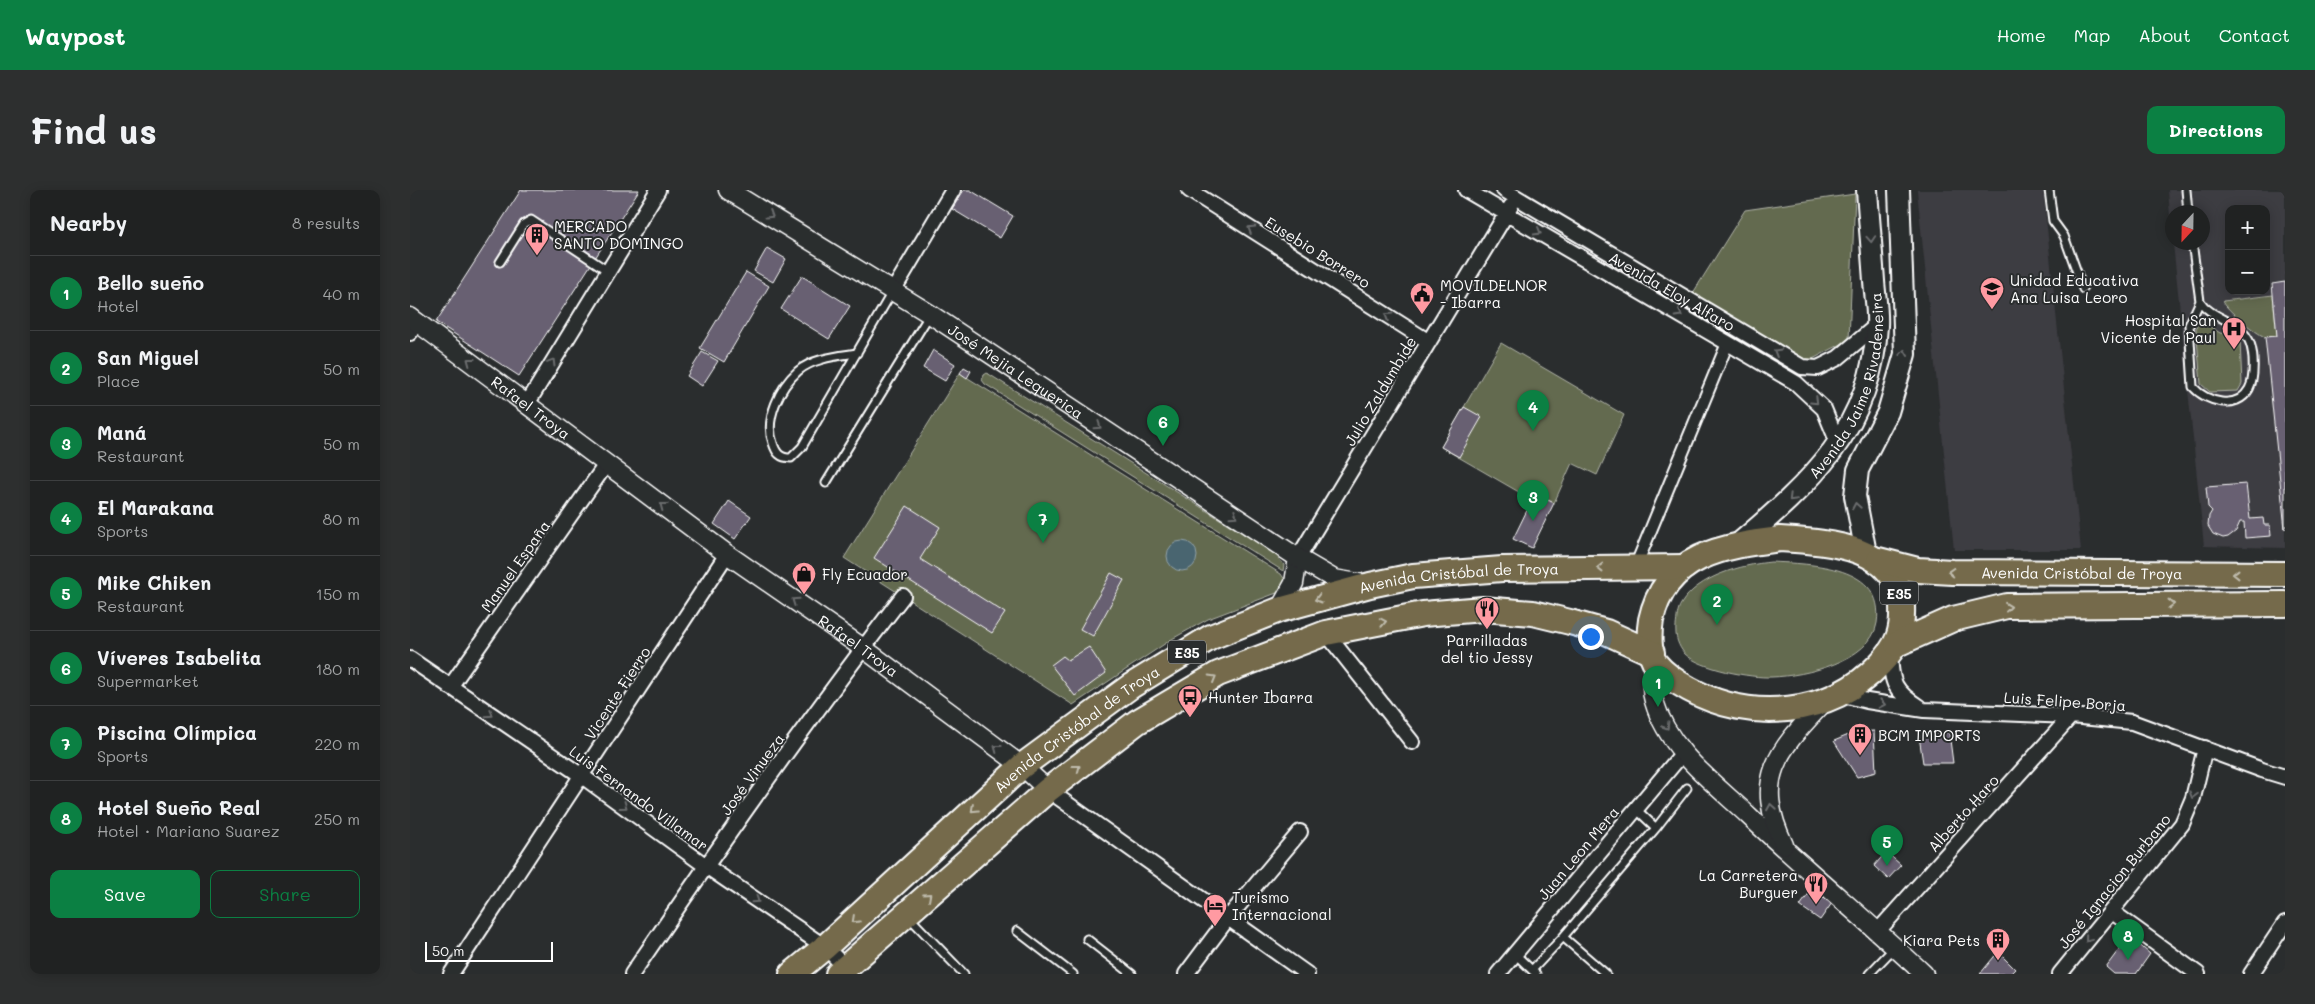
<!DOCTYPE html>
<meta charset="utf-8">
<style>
body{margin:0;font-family:Mali,sans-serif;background:#2d2f2f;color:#f1f3f6}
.controls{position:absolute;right:15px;top:15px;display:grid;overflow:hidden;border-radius:10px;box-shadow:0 2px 12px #0003}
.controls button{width:45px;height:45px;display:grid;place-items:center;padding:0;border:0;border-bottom:1px solid #3d3f40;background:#202222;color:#f1f3f6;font:25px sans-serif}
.compass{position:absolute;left:1755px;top:15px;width:45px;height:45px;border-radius:50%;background:#202222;box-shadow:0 2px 12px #0003;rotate:202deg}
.scale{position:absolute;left:15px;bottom:12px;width:128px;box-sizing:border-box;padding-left:5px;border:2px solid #fff;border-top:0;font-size:14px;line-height:18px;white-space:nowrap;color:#fff;-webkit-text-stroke:4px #2a2d2e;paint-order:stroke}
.you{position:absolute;left:1180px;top:446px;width:18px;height:18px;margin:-12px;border:4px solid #fff;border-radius:50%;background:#1a73e8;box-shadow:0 0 0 8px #1a73e833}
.badge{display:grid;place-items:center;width:32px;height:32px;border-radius:50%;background:#0b8043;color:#fff;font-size:16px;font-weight:700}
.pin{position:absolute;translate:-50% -41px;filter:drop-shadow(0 1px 2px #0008)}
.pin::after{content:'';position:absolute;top:26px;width:18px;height:15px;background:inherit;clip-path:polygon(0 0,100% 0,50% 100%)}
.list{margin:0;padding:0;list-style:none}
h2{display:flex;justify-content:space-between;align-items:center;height:65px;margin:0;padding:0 20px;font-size:21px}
h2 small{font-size:16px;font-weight:400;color:#a2a4a5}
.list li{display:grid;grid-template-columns:32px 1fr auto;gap:15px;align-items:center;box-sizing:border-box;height:75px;padding:0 20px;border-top:1px solid #3d3f40}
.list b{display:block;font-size:19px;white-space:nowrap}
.list p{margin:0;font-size:16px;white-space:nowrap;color:#a2a4a5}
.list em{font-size:16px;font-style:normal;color:#a2a4a5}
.actions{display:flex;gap:10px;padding:15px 20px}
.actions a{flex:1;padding:11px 0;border:1px solid #0b8043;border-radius:10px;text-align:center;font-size:18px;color:#0b8043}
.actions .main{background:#0b8043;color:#fff}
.map{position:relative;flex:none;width:1875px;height:784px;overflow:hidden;border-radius:10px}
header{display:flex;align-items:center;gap:30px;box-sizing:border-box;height:70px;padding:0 25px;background:#0b8043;color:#fff}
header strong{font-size:24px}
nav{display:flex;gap:28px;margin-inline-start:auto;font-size:18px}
.intro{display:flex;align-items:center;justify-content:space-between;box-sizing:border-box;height:120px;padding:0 30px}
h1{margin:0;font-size:35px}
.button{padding:12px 22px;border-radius:10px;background:#0b8043;color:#fff;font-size:18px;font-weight:700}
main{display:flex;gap:30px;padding:0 30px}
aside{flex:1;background:#202222;border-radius:10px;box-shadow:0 2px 12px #0003}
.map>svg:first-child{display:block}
.built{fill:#3d3c42;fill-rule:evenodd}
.green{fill:#636a50;stroke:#b1b4a8}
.water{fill:#4a656f;stroke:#92a3a9}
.building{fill:#686072;stroke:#fff}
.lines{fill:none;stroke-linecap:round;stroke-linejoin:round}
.service-casing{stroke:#fff;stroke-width:11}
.pedestrian-casing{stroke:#fff;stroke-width:15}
.minor-casing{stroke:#fff;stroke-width:18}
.tertiary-casing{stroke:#fff;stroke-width:21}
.secondary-casing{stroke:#fff;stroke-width:24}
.trunk-casing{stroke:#fff;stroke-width:28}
.service{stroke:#2a2d2e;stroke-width:7}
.pedestrian{stroke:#2a2d2e;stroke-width:11}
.minor{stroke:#2a2d2e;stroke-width:14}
.tertiary{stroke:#2a2d2e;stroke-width:18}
.secondary{stroke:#2a2d2e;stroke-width:20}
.trunk{stroke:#746b4b;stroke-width:24}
.oneway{stroke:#6a6c6d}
.oneway2{stroke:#c0bcae}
.labels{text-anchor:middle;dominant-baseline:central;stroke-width:4;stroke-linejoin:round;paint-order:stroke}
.shield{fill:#2a2d2e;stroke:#bfc0c0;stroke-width:1}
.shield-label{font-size:14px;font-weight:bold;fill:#fff}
.poi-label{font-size:15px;fill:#fff;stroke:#2a2d2e;text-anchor:start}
.street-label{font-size:15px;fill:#fff;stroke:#2a2d2e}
</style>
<header>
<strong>Waypost</strong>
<nav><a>Home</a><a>Map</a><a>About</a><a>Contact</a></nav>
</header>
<div class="intro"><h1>Find us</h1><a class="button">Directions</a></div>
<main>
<aside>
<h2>Nearby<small>8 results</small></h2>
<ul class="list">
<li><span class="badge">1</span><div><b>Bello sueño</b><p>Hotel</p></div><em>40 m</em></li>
<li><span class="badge">2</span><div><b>San Miguel</b><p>Place</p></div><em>50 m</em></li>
<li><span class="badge">3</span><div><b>Maná</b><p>Restaurant</p></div><em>50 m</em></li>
<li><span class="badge">4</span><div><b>El Marakana</b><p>Sports</p></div><em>80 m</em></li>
<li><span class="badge">5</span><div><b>Mike Chiken</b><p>Restaurant</p></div><em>150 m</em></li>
<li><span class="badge">6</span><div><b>Víveres Isabelita</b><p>Supermarket</p></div><em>180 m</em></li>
<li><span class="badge">7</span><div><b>Piscina Olímpica</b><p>Sports</p></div><em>220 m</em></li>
<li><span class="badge">8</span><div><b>Hotel Sueño Real</b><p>Hotel · Mariano Suarez</p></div><em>250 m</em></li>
</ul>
<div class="actions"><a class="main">Save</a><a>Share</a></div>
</aside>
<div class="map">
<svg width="1875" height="784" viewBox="0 0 1875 784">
<rect width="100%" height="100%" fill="#2a2d2e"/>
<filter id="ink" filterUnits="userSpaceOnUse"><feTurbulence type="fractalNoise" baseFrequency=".02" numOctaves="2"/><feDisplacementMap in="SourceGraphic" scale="10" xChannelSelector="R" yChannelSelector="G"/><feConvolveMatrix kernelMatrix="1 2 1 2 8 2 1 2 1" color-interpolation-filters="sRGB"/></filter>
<g filter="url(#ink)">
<!-- built -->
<path class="built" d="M1507 0H1633L1671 360H1544Z
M1758 0H1875V358L1794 356 1763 53 1792 52V22H1762V50ZM1819 19H1856V101H1819Z"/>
<!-- green -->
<path class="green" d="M1445 4 1439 150 1393 174 1283 103 1335 20Z
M1863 105 1867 146C1864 146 1858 148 1855 147 1847 144 1815 119 1813 111Z
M1795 133 1810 143 1821 144 1830 151 1832 194 1828 201 1800 202 1791 194 1786 138 1787 135Z
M1091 153 1214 225 1187 285 1162 273 1144 313 1121 301 1114 305 1031 257Z
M550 183 871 384 877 393 872 401 798 429 762 449 663 515 434 368Z
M577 183 864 363 874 375 873 381 575 194 572 190 574 185Z
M1361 372C1401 374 1476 375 1467 433 1461 471 1395 486 1362 487 1341 488 1291 479 1275 464 1268 456 1265 447 1266 436 1267 429 1267 420 1271 414 1288 386 1331 375 1361 372Z"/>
<!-- water -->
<path class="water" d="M757 366a15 15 0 1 1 30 0a15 15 0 1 1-30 0Z"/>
<!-- building -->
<path class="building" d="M111 0H229L109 186 26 132Z
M554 0H560L603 26 590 48 542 19Z
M357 58 376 69 363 92 344 81Z
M336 82 359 96 314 172 290 158Z
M392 86 440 116 419 149 371 119Z
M1875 92V339L1855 147 1867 146 1862 94Z
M523 160 545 174 535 191 513 178Z
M292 162 308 171 292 196 277 186Z
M554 177 561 181 557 188 550 183Z
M1054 217 1072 227 1049 267 1031 257Z
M1836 294 1840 329 1853 328 1854 335H1860L1861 346 1835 348 1834 332H1830L1826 341 1818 347 1813 348 1803 344 1798 336 1799 326 1802 321 1798 317 1796 297Z
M1125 304 1144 313 1122 358 1103 349Z
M319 311 341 326 325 349 304 334Z
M497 316 530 337 510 369 595 423 582 443 464 368Z
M701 383 714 390 683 446 670 439Z
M679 457 696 483 665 506 641 475 653 466 658 470Z
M1464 541 1466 582 1447 587 1424 551 1446 542Z
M1539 542 1543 573H1513L1509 546Z
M1476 662 1491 675 1478 689 1464 676Z
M1403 698 1422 713 1410 730 1390 716Z
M1719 746 1740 764 1726 784H1704L1696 777Z
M1588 762 1605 779 1600 784H1570Z"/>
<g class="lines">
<defs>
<path id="service" d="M1639 0 1643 31 1654 46 1673 99
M1776 0 1778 22
M1782 52 1790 111C1801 129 1832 131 1840 153 1844 164 1845 188 1839 199 1827 221 1796 212 1783 197L1779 135 1790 111
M90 72 114 34 121 30 198 81
M447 163C428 166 403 168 388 181 370 197 354 229 363 253 366 263 370 268 381 268L392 257 482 102
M416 293 520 124
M1226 619 1246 638
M499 727 554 784
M607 741 663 784
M677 749 722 784
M1105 764 1126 784
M1122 780 1153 747
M1196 784 1153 747 1246 638 1277 598
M1459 784 1485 757"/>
<path id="pedestrian" d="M1225 378 1318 152"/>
<path id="minor" d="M779 0 1019 152
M1056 0 1386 193 1414 219 1428 253
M1094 0 1392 177 1408 178 1428 168 1467 135
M483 101 543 0
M0 143 6 131
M117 214 248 0
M888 368 1101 16
M916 443 1002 552
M1480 463C1481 493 1484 501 1509 517
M0 469 172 586 296 676 415 757 436 778
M40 497 197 273
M1430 504 1457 511 1514 520 1661 526 1722 532 1852 580 1875 587
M638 600 897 784
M1701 721 1788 784
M1468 741 1661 526
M41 784 317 364
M222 784C309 656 398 529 493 406
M776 784 818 728 890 642
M1088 784 1272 564
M1650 784 1772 634 1783 608 1795 558
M1841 784 1875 733"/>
<g id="tertiary">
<path id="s1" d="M318 0 520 124 888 368 884 393 869 420"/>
<path id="s2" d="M0 127 317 364 453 458 612 576 638 600"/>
<path d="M888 368 924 389 954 394"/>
<path d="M1245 474C1243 487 1240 498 1244 511 1258 560 1304 593 1339 626 1396 680 1457 731 1514 784"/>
<path d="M1374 655C1341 586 1370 559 1416 510"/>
</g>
<g id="secondary">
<path id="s3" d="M1327 355C1400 293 1462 238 1467 136 1468 121 1465 106 1464 91 1462 61 1459 30 1457 0"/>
<path d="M1456 363 1445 306 1448 280 1478 222 1495 164 1489 0"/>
</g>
<g id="trunk">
<path d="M1370 349C1417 352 1488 355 1492 416 1493 442 1488 455 1470 474 1421 526 1340 533 1279 499 1268 493 1254 484 1246 474 1238 465 1239 442 1241 430 1255 365 1314 356 1370 349Z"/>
<path id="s4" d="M1469 370 1508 380 1543 382 1875 384"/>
<path d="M1487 454 1543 429 1597 416 1875 414"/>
<path id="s5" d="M382 784 415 757 612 576 721 496 801 447 869 420 960 395 1003 386 1092 379 1274 377"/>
<path d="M428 784 638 600 727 532 808 484 916 443 1013 424 1073 419 1123 423 1160 432 1196 442 1242 463"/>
</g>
</defs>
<!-- service casing -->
<use href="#service" class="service-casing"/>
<!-- pedestrian casing -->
<use href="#pedestrian" class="pedestrian-casing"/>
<!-- minor casing -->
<use href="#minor" class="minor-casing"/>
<!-- tertiary casing -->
<use href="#tertiary" class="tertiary-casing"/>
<!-- secondary casing -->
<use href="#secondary" class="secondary-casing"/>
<!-- trunk casing -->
<use href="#trunk" class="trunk-casing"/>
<!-- service -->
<use href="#service" class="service"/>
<!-- pedestrian -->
<use href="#pedestrian" class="pedestrian"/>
<!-- minor -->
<use href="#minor" class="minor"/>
<!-- tertiary -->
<use href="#tertiary" class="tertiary"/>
<!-- secondary -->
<use href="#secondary" class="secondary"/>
<!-- trunk -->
<use href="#trunk" class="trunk"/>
</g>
<!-- one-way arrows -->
<defs><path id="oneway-chevron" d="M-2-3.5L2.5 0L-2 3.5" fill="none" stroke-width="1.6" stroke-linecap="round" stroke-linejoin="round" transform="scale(1.25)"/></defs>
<g class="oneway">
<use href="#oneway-chevron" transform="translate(360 25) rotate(32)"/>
<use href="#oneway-chevron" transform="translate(841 39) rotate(-148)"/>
<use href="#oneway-chevron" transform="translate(1128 42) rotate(30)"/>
<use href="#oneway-chevron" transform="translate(1461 49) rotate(86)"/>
<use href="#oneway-chevron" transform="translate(1269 124) rotate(30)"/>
<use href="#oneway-chevron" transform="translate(978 126) rotate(-148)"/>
<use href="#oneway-chevron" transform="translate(1367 162) rotate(-149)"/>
<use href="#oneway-chevron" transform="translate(1494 163) rotate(-84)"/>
<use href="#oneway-chevron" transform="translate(60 171) rotate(-143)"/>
<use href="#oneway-chevron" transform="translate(142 172) rotate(-59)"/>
<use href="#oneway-chevron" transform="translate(1405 211) rotate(44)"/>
<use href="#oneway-chevron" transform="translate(688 236) rotate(34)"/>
<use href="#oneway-chevron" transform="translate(1382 308) rotate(135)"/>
<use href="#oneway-chevron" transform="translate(253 316) rotate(-143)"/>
<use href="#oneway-chevron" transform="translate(1446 316) rotate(-100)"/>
<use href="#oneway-chevron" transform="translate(824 325) rotate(34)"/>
<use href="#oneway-chevron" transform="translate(385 411) rotate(-145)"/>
<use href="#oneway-chevron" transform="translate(1472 514) rotate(11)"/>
<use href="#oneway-chevron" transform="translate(80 524) rotate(34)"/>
<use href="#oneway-chevron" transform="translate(1256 536) rotate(58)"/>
<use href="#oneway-chevron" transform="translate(587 558) rotate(-143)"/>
<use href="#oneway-chevron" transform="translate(1783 605) rotate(106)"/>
<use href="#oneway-chevron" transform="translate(214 616) rotate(36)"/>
<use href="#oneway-chevron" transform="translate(1361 617) rotate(-99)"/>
<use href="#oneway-chevron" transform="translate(346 710) rotate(34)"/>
<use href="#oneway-chevron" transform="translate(1678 749) rotate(129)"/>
</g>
<g class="oneway2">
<use href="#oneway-chevron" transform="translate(1190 378) rotate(180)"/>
<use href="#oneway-chevron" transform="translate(1541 382) rotate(-177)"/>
<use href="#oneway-chevron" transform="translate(1826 384) rotate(-180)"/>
<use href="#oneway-chevron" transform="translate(908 409) rotate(165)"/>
<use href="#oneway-chevron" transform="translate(1761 414)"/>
<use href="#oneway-chevron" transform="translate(1598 417) rotate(-6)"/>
<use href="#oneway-chevron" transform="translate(973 432) rotate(-11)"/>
<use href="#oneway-chevron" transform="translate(803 488) rotate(-30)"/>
<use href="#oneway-chevron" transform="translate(667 578) rotate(-37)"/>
<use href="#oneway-chevron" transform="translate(564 619) rotate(137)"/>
<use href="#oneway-chevron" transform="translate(518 706) rotate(-42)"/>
<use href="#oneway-chevron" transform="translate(445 730) rotate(137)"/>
</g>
</g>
<!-- icons -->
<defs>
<symbol id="building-pin" viewBox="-11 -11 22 30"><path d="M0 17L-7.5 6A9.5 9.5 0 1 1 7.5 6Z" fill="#ff9aa2" stroke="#2a2d2e"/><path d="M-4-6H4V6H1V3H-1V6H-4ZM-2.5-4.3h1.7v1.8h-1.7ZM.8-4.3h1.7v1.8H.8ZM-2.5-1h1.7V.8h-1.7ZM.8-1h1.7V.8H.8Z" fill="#111"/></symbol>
<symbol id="university-pin" viewBox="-11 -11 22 30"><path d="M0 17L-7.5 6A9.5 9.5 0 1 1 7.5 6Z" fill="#ff9aa2" stroke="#2a2d2e"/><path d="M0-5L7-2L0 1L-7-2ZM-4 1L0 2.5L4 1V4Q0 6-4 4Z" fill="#111"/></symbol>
<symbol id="civic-pin" viewBox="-11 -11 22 30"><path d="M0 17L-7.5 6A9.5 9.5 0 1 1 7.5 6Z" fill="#ff9aa2" stroke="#2a2d2e"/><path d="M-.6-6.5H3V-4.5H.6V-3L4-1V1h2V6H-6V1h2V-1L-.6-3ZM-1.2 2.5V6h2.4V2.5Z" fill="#111"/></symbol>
<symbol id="hospital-pin" viewBox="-11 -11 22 30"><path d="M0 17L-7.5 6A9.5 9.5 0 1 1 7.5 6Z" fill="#ff9aa2" stroke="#2a2d2e"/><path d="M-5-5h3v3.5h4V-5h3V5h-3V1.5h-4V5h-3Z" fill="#111"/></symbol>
<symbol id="shop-pin" viewBox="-11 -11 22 30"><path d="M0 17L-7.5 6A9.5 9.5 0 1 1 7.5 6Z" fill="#ff9aa2" stroke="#2a2d2e"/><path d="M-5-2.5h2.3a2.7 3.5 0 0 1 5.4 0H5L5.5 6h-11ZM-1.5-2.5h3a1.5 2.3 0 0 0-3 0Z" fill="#111"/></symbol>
<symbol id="restaurant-pin" viewBox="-11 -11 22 30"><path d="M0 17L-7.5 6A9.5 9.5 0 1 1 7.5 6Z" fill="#ff9aa2" stroke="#2a2d2e"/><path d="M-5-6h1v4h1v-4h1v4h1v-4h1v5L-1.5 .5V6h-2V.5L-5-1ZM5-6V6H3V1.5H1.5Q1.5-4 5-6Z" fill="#111"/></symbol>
<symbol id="bus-pin" viewBox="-11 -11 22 30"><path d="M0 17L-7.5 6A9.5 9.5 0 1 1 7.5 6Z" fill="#ff9aa2" stroke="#2a2d2e"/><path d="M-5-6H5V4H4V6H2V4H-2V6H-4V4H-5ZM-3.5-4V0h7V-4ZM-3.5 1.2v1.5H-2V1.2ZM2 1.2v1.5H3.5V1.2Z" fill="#111"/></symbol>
<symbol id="hotel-pin" viewBox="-11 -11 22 30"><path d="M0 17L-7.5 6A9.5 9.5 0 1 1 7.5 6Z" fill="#ff9aa2" stroke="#2a2d2e"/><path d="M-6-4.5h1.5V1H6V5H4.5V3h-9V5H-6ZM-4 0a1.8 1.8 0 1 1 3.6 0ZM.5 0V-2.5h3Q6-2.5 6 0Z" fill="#111"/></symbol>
</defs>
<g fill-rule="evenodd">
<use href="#building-pin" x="113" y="31" width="28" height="38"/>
<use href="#university-pin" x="1568" y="85" width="28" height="38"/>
<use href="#civic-pin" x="998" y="90" width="28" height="38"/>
<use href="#hospital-pin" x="1810" y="125" width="28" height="38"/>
<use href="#shop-pin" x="380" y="370" width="28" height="38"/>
<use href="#restaurant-pin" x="1063" y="405" width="28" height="38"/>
<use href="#bus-pin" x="766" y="493" width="28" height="38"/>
<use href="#building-pin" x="1436" y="531" width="28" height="38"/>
<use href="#restaurant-pin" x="1392" y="680" width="28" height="38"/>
<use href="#hotel-pin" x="791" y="702" width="28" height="38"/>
<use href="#building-pin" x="1574" y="736" width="28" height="38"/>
</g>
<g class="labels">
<!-- shield labels -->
<g class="shield">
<rect x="1470" y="391.5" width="38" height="23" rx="4"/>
<rect x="758" y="450.5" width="38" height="23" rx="4"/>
</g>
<g class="shield-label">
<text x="1489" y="403">E35</text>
<text x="777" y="462">E35</text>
</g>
<!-- poi labels -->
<g class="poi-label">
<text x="144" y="36">MERCADO<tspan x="144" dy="17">SANTO DOMINGO</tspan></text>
<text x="1600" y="90">Unidad Educativa<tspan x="1600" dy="17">Ana Luisa Leoro</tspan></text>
<text x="1030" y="95">MOVILDELNOR<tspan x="1030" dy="17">- Ibarra</tspan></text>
<text x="1806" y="130" text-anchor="end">Hospital San<tspan x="1806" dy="17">Vicente de Paul</tspan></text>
<text x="412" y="384">Fly Ecuador</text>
<text x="1077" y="450" text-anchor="middle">Parrilladas<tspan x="1077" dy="17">del tio Jessy</tspan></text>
<text x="798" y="507">Hunter Ibarra</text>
<text x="1468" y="545">BCM IMPORTS</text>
<text x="1388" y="685" text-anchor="end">La Carretera<tspan x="1388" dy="17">Burguer</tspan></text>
<text x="822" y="707">Turismo<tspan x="822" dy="17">Internacional</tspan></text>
<text x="1570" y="750" text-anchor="end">Kiara Pets</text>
</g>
<!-- street labels -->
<g class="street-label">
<text transform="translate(908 62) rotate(32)">Eusebio Borrero</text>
<text transform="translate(1262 101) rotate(30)">Avenida Eloy Alfaro</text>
<text stroke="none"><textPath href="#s1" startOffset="340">José Mejia Lequerica</textPath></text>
<text stroke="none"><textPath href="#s3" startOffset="202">Avenida Jaime Rivadeneira</textPath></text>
<text transform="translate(970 201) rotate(-59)">Julio Zaldumbide</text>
<text stroke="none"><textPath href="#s2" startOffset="151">Rafael Troya</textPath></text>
<text transform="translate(105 376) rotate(-55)">Manuel España</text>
<text stroke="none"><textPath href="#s4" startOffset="204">Avenida Cristóbal de Troya</textPath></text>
<text stroke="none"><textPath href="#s5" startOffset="796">Avenida Cristóbal de Troya</textPath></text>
<text stroke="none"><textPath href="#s2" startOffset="556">Rafael Troya</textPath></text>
<text transform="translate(207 503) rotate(-57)">Vicente Fierro</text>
<text transform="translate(1655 511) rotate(4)">Luis Felipe Borja</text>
<text stroke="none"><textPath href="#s5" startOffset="376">Avenida Cristóbal de Troya</textPath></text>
<text transform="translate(342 584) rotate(-54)">José Vinueza</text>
<text transform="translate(229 608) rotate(36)">Luis Fernando Villamar</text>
<text transform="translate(1553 623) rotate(-48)">Alberto Haro</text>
<text transform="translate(1168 663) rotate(-50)">Juan Leon Mera</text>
<text transform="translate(1704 691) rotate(-51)">José Ignacion Burbano</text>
</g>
</g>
</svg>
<div class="controls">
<button>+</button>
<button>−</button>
</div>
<svg class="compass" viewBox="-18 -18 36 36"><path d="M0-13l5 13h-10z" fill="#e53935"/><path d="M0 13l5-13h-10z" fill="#a2a4a5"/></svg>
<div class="scale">50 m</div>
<div class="you"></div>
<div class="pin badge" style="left:1248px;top:517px">1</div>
<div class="pin badge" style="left:1307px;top:435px">2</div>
<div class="pin badge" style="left:1123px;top:331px">3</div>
<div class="pin badge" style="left:1123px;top:241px">4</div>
<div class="pin badge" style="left:1477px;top:676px">5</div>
<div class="pin badge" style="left:753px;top:256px">6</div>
<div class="pin badge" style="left:633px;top:353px">7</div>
<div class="pin badge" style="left:1718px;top:770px">8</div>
</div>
</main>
